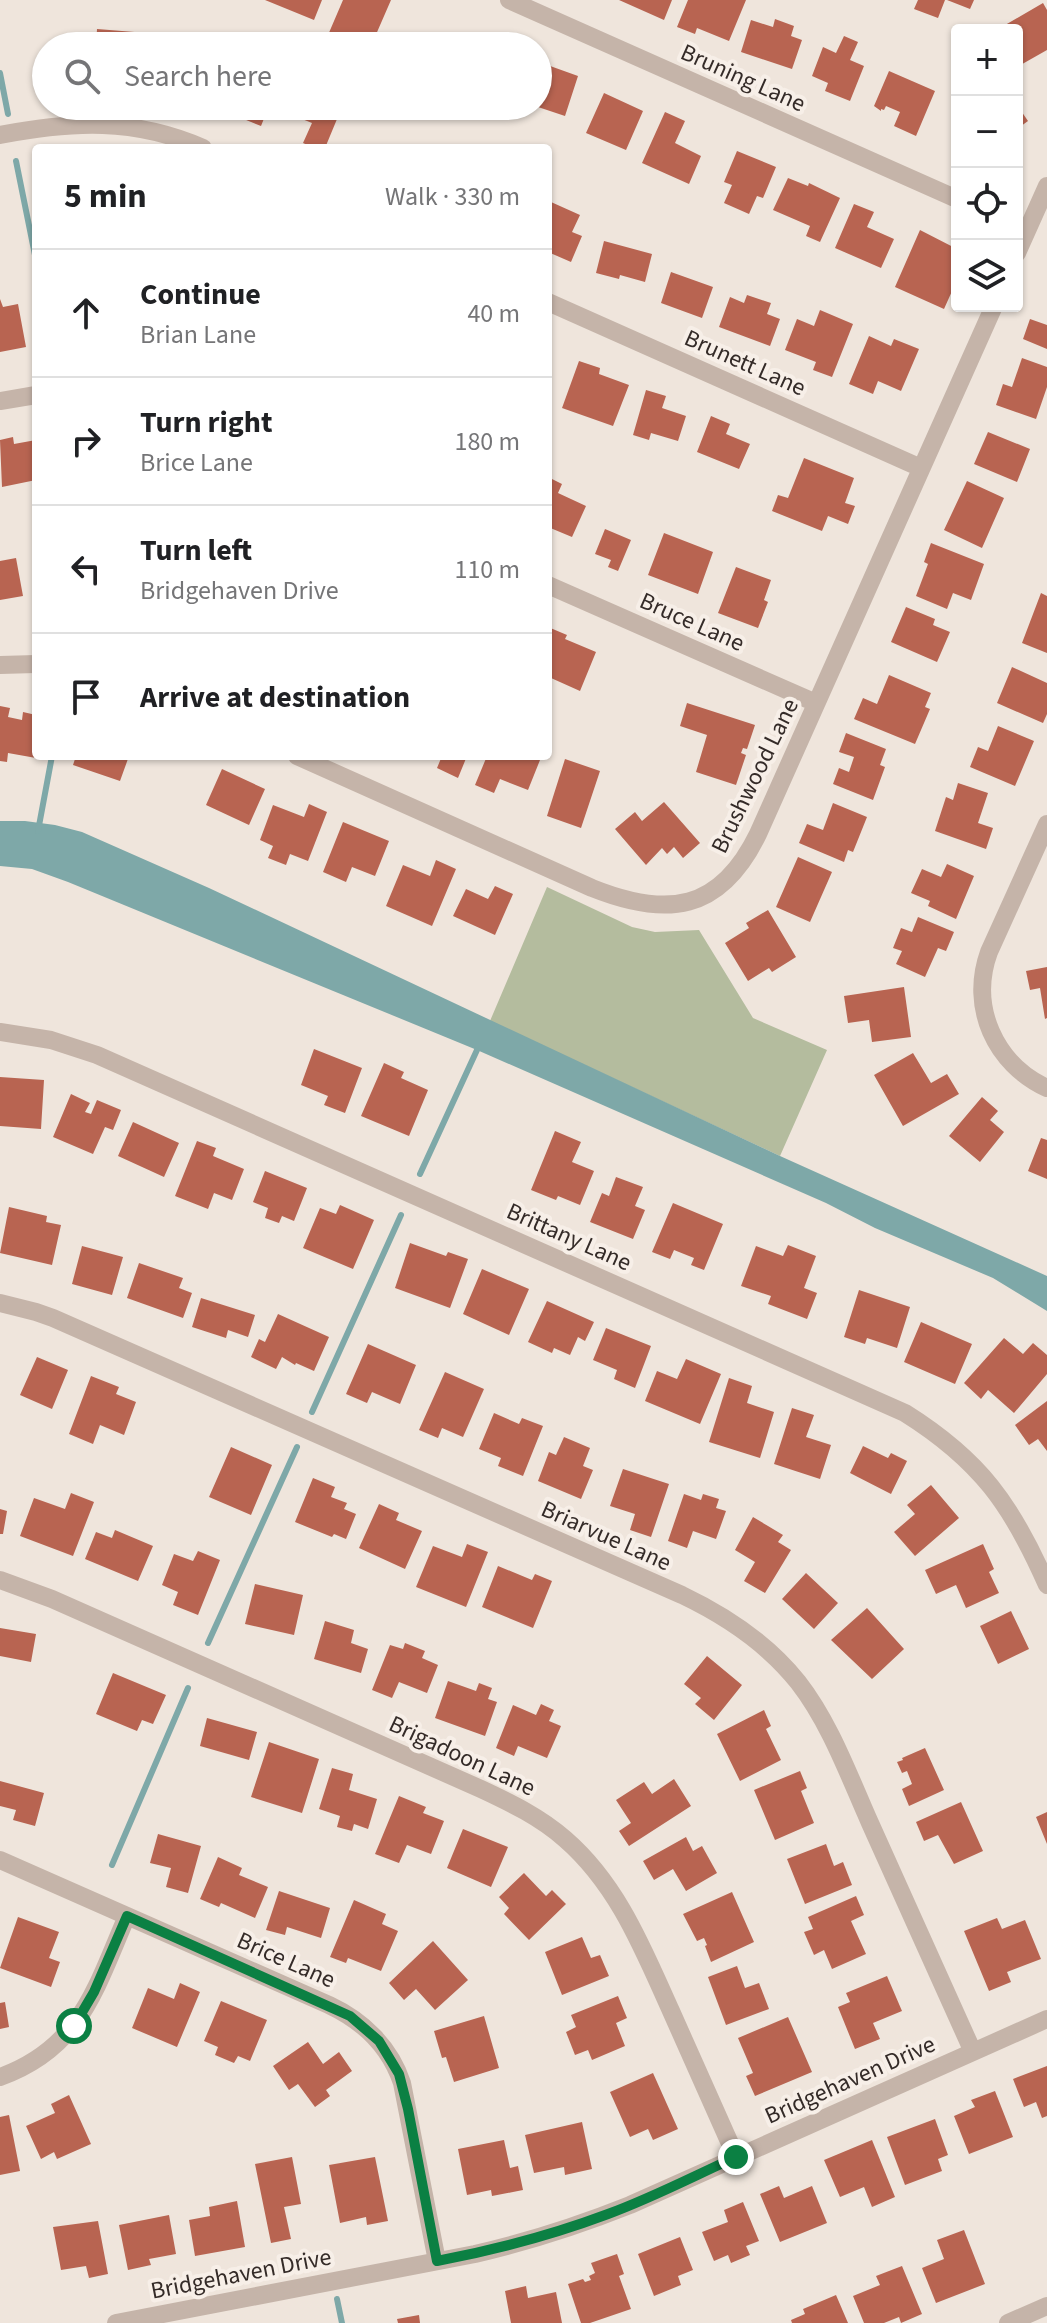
<!DOCTYPE html>
<meta charset="utf-8">
<style>
body{margin:0;font-family:"Source Sans 3",sans-serif;background:#f2f2f2;color:#202124}
.controls{position:absolute;right:24px;top:24px;display:grid;overflow:hidden;border-radius:8px;box-shadow:0 2px 6px #0004}
.controls button{width:72px;height:72px;display:grid;place-items:center;padding:0;border:0;border-bottom:2px solid #e0e0e0;background:#fff;color:#202124;font:40px sans-serif}
.stop{position:absolute;width:24px;height:24px;margin:-18px;border:6px solid #0b8043;border-radius:50%;background:#fff}
.stop.end{background:#0b8043;border-color:#fff;box-shadow:0 2px 8px #0008}
.list{margin:0;padding:0;list-style:none}
h2{display:flex;justify-content:space-between;align-items:center;height:104px;margin:0;padding:0 32px;font-size:34px}
h2 small{font-size:26px;font-weight:400;color:#757577}
.list li{display:grid;grid-template-columns:52px 1fr auto;gap:24px;align-items:center;box-sizing:border-box;height:128px;padding:0 32px;border-top:2px solid #e0e0e0}
.list b{display:block;font-size:30px;white-space:nowrap}
.list p{margin:0;font-size:26px;white-space:nowrap;color:#757577}
.list em{font-size:26px;font-style:normal;color:#757577}
.icon{flex:none;width:44px;height:44px;fill:none;stroke:currentColor;stroke-width:2;stroke-linecap:round;stroke-linejoin:round}
.map{position:relative;flex:none;width:1047px;height:2323px;overflow:hidden}
.search{position:absolute;background:#fff;box-shadow:0 2px 6px #0004;left:32px;top:32px;width:520px;height:88px;display:flex;align-items:center;gap:20px;box-sizing:border-box;padding:0 28px;border-radius:44px;color:#757577;font-size:30px}
.panel{position:absolute;background:#fff;box-shadow:0 2px 6px #0004;left:32px;top:144px;width:520px;height:616px;border-radius:8px}
.map>svg:first-child{display:block}
.green{fill:#b4bc9e}
.water{fill:#7ea8a8}
.lines{fill:none;stroke-linecap:round;stroke-linejoin:round}
.stream{stroke:#7ea8a8;stroke-width:6}
.building{fill:#b86451}
.street{stroke:#c5b4a9;stroke-width:18}
.route{stroke:#0b8043;stroke-width:10}
.labels{text-anchor:middle;dominant-baseline:central;stroke-width:8;stroke-linejoin:round;paint-order:stroke}
.street-label{font-size:24px;fill:#342b28;stroke:#f7efe8}
</style>
<div class="map">
<svg width="1047" height="2323" viewBox="0 0 1047 2323">
<rect width="100%" height="100%" fill="#efe5dc"/>
<!-- green -->
<path class="green" d="M547 887 632 927 655 932 699 930 753 1018 827 1050 780 1156 490 1021Z"/>
<!-- water -->
<path class="water" d="M0 821H25L55 825 82 832 209 888 780 1156 1047 1276V1311L993 1278 875 1228 826 1203 477 1050 68 882 32 869 0 866Z"/>
<g class="lines">
<!-- stream -->
<path class="stream" d="M0 73 8 114
M16 161 36 260
M38 831 52 756
M420 1174 477 1050
M312 1412 401 1215
M208 1643 297 1447
M112 1865 188 1688
M337 2299 342 2323"/>
</g>
<!-- building -->
<path class="building" d="M265 0H322L314 20Z
M343 0H391L371 46H352L328 35Z
M619 0H672L664 20Z
M688 0H746L729 41 697 28 695 34 677 27Z
M918 0H945L938 18 914 9Z
M947 0H974L970 9Z
M1043 3 1047 10V50L1017 67V30H1001L1000 28Z
M775 19 794 26 791 36 802 40 792 69 741 52 751 20 773 27Z
M97 29 147 33 146 46H96Z
M844 36 858 42 850 60 864 66 850 101 825 91 828 83 812 76 823 47 836 53Z
M498 37 518 46H494Z
M183 39 205 43V46H182Z
M539 62 578 76 565 116 538 107Z
M889 71 935 91 916 136 894 126 900 112 886 106 884 110 881 109V111L874 106Z
M604 93 643 111 626 150 586 133Z
M1017 105 1028 121 1017 129Z
M220 106H269L261 126 219 109Z
M295 106 342 107 325 148H314L303 143 312 123 292 115Z
M665 112 685 121 675 143 701 156 689 184 642 163Z
M737 151 776 167 763 198 757 196 749 214 724 203 732 185 724 182Z
M788 178 808 186 809 183 840 198 820 242 806 236 810 226 773 210Z
M551 202 580 215 572 232 582 236 571 262 548 252V209Z
M854 204 874 212 867 227 894 239 881 268 835 248Z
M920 230 957 249V280L944 309 895 287Z
M604 241 652 254 645 282 620 275 619 279 596 273Z
M671 272 713 287 702 318 661 303Z
M747 295 771 303 767 314 780 319 770 346 719 327 730 297 744 303Z
M0 299 3 307 18 304 26 347 0 352Z
M820 310 853 324 832 377 813 370 816 362 785 350 797 319 814 326Z
M1030 319 1047 325V349L1023 339Z
M869 336 891 346 894 339 919 349 901 391 878 381 873 394 849 384Z
M1022 358 1047 367V387L1036 419 996 405 1003 384 1012 387Z
M579 361 600 368 599 374 629 385 613 426 562 408Z
M646 390 666 396 662 408 686 416 678 441 651 433 649 440 633 435Z
M711 416 730 424 726 434 750 444 739 469 697 452Z
M988 432 1030 449 1017 482 974 464Z
M13 437 14 444 36 440V480L2 487 0 440Z
M804 458 854 478 845 503 855 506 848 524 828 516 822 531 772 511 778 495 788 498Z
M548 477 562 484 558 493 586 506 572 537 548 527Z
M967 481 1004 498 982 548 944 530Z
M605 529 631 540 618 571 608 567 611 560 595 554Z
M664 533 713 552 698 594 648 575Z
M931 543 984 564 971 600 953 593 947 609 916 596 928 564 924 562Z
M16 558 23 596 0 600V561Z
M736 567 771 580 764 600 768 602 758 628 718 613Z
M1041 593 1047 596V653L1022 643Z
M906 607 935 619 933 625 950 632 937 662 891 642Z
M548 627 567 635 565 639 596 652 580 691 551 678 548 686Z
M1012 667 1047 683V714L1043 723 997 703Z
M889 675 931 693 925 707 930 709 915 744 854 719 863 698 877 704Z
M687 703 755 725 747 749 743 748 741 753 746 755 736 785 696 772 707 735 680 726Z
M0 706 10 708 8 717 22 720 23 712 36 715V758L8 753 7 762 0 761Z
M998 726 1034 741 1015 786 970 767 978 747 988 751Z
M846 733 886 749 880 765 885 767 873 800 833 784 839 768 849 772 854 757 839 752Z
M76 756H129L120 781 73 765Z
M442 756H467L458 778 437 768Z
M487 756H530L540 760 528 790 500 779 494 793 475 785Z
M565 759 600 771 581 828 547 816Z
M222 769 265 789 249 825 206 805Z
M958 783 988 793 978 823 993 828 986 849 935 831 946 797 953 800Z
M664 802 700 843 683 858 674 847 667 854 662 848 646 865 615 829 635 812 642 821Z
M833 803 867 817 853 852 848 850 844 862 799 843 807 824 823 830Z
M309 804 327 812 308 861 290 854 286 865 268 858 273 846 260 840 273 805 304 817Z
M343 822 389 841 375 876 352 867 346 882 323 872Z
M798 857 832 872 810 922 776 907Z
M436 860 456 869 432 926 386 906 403 865 430 876Z
M947 864 974 876 956 919 928 906 930 901 911 893 922 869 941 877Z
M495 886 513 894 495 935 453 916 466 889 488 899Z
M768 910 796 957 772 972 769 968 748 981 725 943 749 928 746 923Z
M918 917 954 932 946 951 938 948 925 977 896 964 902 951 893 948 901 928 912 932Z
M1047 967V1018L1045 1019 1040 988 1030 990 1026 971Z
M904 987 911 1037 872 1042 869 1020 848 1023 844 996Z
M314 1049 362 1068 345 1113 324 1105 328 1096 301 1085Z
M913 1053 931 1083 947 1074 959 1094 903 1126 874 1075Z
M384 1063 404 1072 401 1078 428 1090 409 1136 361 1116Z
M0 1077 44 1080 41 1129 0 1126Z
M71 1094 90 1103 85 1112 91 1114 97 1100 121 1110 113 1130 105 1127 93 1154 53 1137Z
M982 1097 998 1111 990 1120 1004 1132 980 1162 949 1136Z
M133 1122 179 1143 164 1177 118 1156Z
M555 1131 581 1142 572 1162 594 1171 580 1205 558 1196 556 1200 531 1190Z
M1041 1138 1047 1140V1179L1028 1171Z
M197 1141 216 1148 213 1156 244 1169 232 1200 214 1193 208 1209 175 1196Z
M265 1171 307 1188 294 1221 282 1216 279 1223 265 1218 268 1208 253 1202Z
M616 1177 643 1187 635 1206 645 1210 633 1239 590 1222 602 1193 609 1196Z
M673 1203 723 1224 704 1270 691 1265 694 1258 674 1250 670 1259 652 1252Z
M340 1205 374 1220 353 1269 303 1248 320 1208 336 1214Z
M9 1207 47 1216 46 1222 61 1225 52 1265 0 1253Z
M410 1243 446 1256 448 1252 468 1259 450 1308 395 1288Z
M788 1245 816 1256 804 1288 817 1293 807 1319 768 1304 771 1296 741 1286 756 1246 783 1256Z
M82 1246 123 1257 112 1295 72 1284Z
M139 1263 183 1278 179 1288 192 1293 183 1318 127 1298Z
M482 1269 529 1289 509 1335 463 1314Z
M859 1290 910 1307 897 1348 867 1338 865 1344 844 1337Z
M201 1298 255 1315 248 1337 228 1330 226 1338 192 1327Z
M547 1301 594 1322 585 1341 578 1337 570 1355 554 1348 552 1353 528 1342Z
M278 1314 329 1337 314 1371 296 1363 295 1365 282 1357 276 1369 251 1357 259 1339 265 1342Z
M921 1322 972 1344 955 1384 904 1362Z
M606 1328 651 1346 635 1388 614 1379 617 1370 593 1360Z
M1004 1338 1023 1354 1033 1343 1047 1355V1374L1014 1413 988 1390 981 1399 964 1383Z
M368 1344 416 1365 400 1404 372 1392 367 1403 346 1394Z
M37 1357 68 1370 52 1409 20 1395Z
M686 1359 721 1374 700 1424 645 1401 657 1371 677 1379Z
M445 1372 484 1389 463 1437 442 1428 438 1438 419 1430Z
M91 1376 119 1387 116 1394 136 1402 124 1435 100 1425 93 1444 69 1434Z
M729 1378 752 1386 747 1403 774 1412 760 1458 709 1442Z
M1047 1401V1451L1038 1439 1029 1445 1015 1425Z
M792 1408 814 1415 806 1437 831 1445 820 1479 774 1464Z
M494 1413 519 1424 522 1418 543 1426 523 1476 498 1466 501 1458 479 1449Z
M564 1437 590 1448 583 1466 593 1470 581 1499 538 1481 549 1452 556 1455Z
M863 1446 888 1458 891 1453 907 1461 891 1494 850 1473Z
M231 1447 272 1465 251 1515 209 1497Z
M623 1469 669 1484 651 1537 630 1530 635 1514 610 1506Z
M313 1478 335 1487 331 1497 347 1503 344 1509 356 1514 346 1539 334 1534 332 1537 295 1522Z
M931 1485 959 1518 915 1556 894 1532 915 1514 907 1505Z
M71 1493 94 1502 73 1556 20 1536 34 1498 65 1509Z
M684 1494 701 1500 703 1494 719 1499 716 1508 726 1511 716 1539 693 1531 687 1548 668 1541Z
M379 1504 399 1513 396 1520 422 1531 405 1569 359 1548Z
M0 1509 7 1511 3 1534H0Z
M753 1517 783 1535 778 1542 791 1550 765 1593 744 1581 755 1562 735 1550Z
M115 1530 153 1546 138 1581 85 1559 96 1532 112 1538Z
M467 1544 488 1552 466 1607 416 1587 433 1546 462 1557Z
M983 1544 994 1569 989 1572 999 1593 966 1608 956 1585 936 1594 925 1570Z
M198 1551 220 1560 198 1615 173 1605 178 1592 162 1585 174 1554 193 1561Z
M498 1566 532 1580 535 1574 552 1581 533 1628 482 1607Z
M806 1573 838 1603 814 1629 782 1599Z
M255 1584 303 1595 294 1635 245 1624Z
M867 1608 904 1649 872 1679 831 1640Z
M1011 1611 1029 1649 998 1664 980 1626Z
M325 1621 354 1630 351 1643 368 1649 361 1673 314 1659Z
M0 1628 36 1634 31 1662 0 1656Z
M405 1643 425 1651 422 1658 438 1665 427 1693 399 1682 392 1698 372 1690 390 1645 403 1649Z
M707 1656 742 1685 714 1720 695 1704 701 1698 684 1684Z
M113 1673 166 1695 153 1724 142 1720 137 1731 96 1714Z
M448 1681 476 1691 479 1683 492 1688 488 1699 497 1702 485 1736 435 1718Z
M541 1704 554 1710 549 1721 561 1726 547 1758 518 1746 514 1756 496 1748 513 1705 536 1715Z
M764 1710 771 1726 766 1729 781 1760 740 1781 717 1734Z
M207 1718 257 1732 249 1760 200 1746Z
M269 1742 319 1759 302 1813 251 1797Z
M925 1748 944 1790 909 1806 902 1789 912 1784 907 1771 902 1773 897 1762 903 1760 902 1758Z
M332 1768 353 1774 349 1790 377 1799 368 1829 354 1824 352 1831 337 1827 340 1816 319 1809Z
M800 1771 807 1788 801 1791 814 1823 775 1840 754 1790Z
M674 1779 691 1806 629 1846 619 1831 631 1823 616 1800 644 1782 652 1794Z
M0 1781 44 1793 35 1826 13 1820 16 1810 0 1806Z
M399 1796 426 1807 423 1813 444 1821 431 1854 407 1845 399 1863 375 1854Z
M961 1802 983 1851 954 1864 938 1835 924 1841 916 1822Z
M1047 1812V1844L1036 1817Z
M463 1829 508 1847 491 1887 447 1868Z
M158 1834 201 1846 188 1893 166 1887 171 1868 150 1863Z
M686 1837 693 1851 702 1846 717 1873 686 1891 673 1869 654 1880 643 1861Z
M826 1844 834 1866 843 1862 852 1885 805 1904 787 1859Z
M218 1857 242 1868 239 1875 268 1887 255 1918 221 1903 219 1907 200 1899Z
M524 1873 546 1896 552 1890 566 1904 529 1940 504 1914 509 1908 499 1897Z
M279 1891 330 1908 321 1938 287 1927 285 1935 266 1930Z
M732 1892 754 1942 711 1962 705 1946 707 1945 704 1938 697 1941 683 1914Z
M856 1896 864 1915 851 1921 866 1954 832 1969 824 1950 814 1955 804 1932 813 1929 808 1917Z
M354 1900 386 1914 382 1924 398 1931 381 1971 348 1958 346 1963 330 1957Z
M18 1917 59 1932 49 1958 60 1962 51 1987 0 1968Z
M997 1918 1002 1929 1025 1920 1041 1959 1007 1972 1011 1982 989 1991 964 1931Z
M582 1937 591 1958 600 1955 609 1976 562 1995 545 1952Z
M433 1941 468 1980 435 2010 416 1989 404 2000 389 1983Z
M737 1966 745 1988 759 1983 769 2009 726 2025 708 1977Z
M887 1976 902 2011 873 2023 880 2039 855 2049 838 2007 850 2002 846 1993Z
M180 1983 200 1992 177 2047 132 2028 148 1988 174 1999Z
M618 1996 627 2018 616 2023 625 2046 592 2060 588 2050 575 2055 566 2032 576 2027 571 2015Z
M221 2001 267 2020 250 2061 238 2056 234 2063 215 2055 218 2047 204 2041Z
M5 2002 9 2027 0 2029V2003Z
M484 2016 499 2068 454 2082 446 2057 442 2058 434 2031Z
M788 2017 812 2072 755 2096 746 2076 753 2073 738 2038Z
M308 2042 323 2064 339 2052 352 2071 326 2090 330 2096 315 2107 298 2084 289 2090 273 2066Z
M1047 2066V2116L1042 2118 1036 2102 1024 2107 1013 2079Z
M653 2073 678 2129 653 2140 648 2129 630 2137 610 2092Z
M995 2091 1013 2137 969 2154 954 2116 975 2107 971 2100Z
M69 2095 91 2144 57 2159 54 2152 41 2159 26 2126 55 2113 51 2104Z
M9 2115 20 2171 0 2175V2117Z
M935 2119 948 2155 938 2159 942 2171 905 2185 887 2137Z
M582 2122 592 2169 565 2175 564 2167 534 2173 525 2135Z
M504 2140 510 2168 518 2166 523 2190 492 2196 491 2190 467 2195 458 2149Z
M872 2140 895 2197 872 2207 864 2187 840 2197 824 2160Z
M292 2157 301 2204 284 2207 291 2239 271 2243 255 2164Z
M375 2157 388 2221 367 2225 366 2217 340 2223 329 2165Z
M779 2186 784 2198 812 2186 827 2223 780 2242 760 2194Z
M237 2201 245 2247 195 2256 189 2220 210 2216 209 2207Z
M743 2202 759 2241 746 2246 750 2255 731 2263 728 2255 714 2261 702 2232 728 2222 724 2210Z
M169 2215 176 2254 149 2259 151 2265 128 2270 119 2225Z
M98 2221 108 2274 89 2278 86 2266 61 2270 53 2227Z
M964 2230 985 2284 936 2303 922 2268 944 2259 937 2240Z
M680 2237 693 2270 678 2276 681 2285 654 2296 638 2254Z
M617 2254 624 2274 619 2276 631 2309 590 2323H581L568 2284 583 2279 585 2282 591 2280 589 2276 595 2273 591 2263Z
M902 2266 922 2314 901 2323 899 2317 884 2323H864L853 2296 880 2285 876 2276Z
M526 2286 528 2298 556 2292 562 2323H511L505 2291Z
M836 2295 848 2323H792L791 2320 805 2314 803 2309Z
M419 2315 420 2323H398L397 2319Z"/>
<g class="lines">
<!-- street -->
<path class="street" d="M509 0 957 199
M0 135C72 121 135 118 203 148
M1017 253 1047 186
M548 302 921 468
M0 401 36 395
M548 585 816 703
M0 665 36 664
M297 756 592 888C667 918 720 912 758 834L994 306
M1047 824 989 952C969 1007 995 1064 1047 1088
M0 1032 51 1040 97 1055 905 1413C980 1460 1012 1505 1047 1585
M0 1303 36 1312 53 1318 682 1595C726 1616 767 1643 798 1682 830 1723 849 1776 870 1823 904 1899 938 1975 973 2052
M0 1580 52 1599 481 1789C511 1803 540 1817 565 1839 618 1885 643 1949 671 2011 693 2060 714 2108 736 2157
M0 1860 329 2005C363 2021 390 2047 402 2083L437 2261
M0 2077C81 2048 96 1987 127 1916
M116 2323 475 2254C527 2242 580 2225 630 2205L1047 2019
M1008 2323 1047 2306"/>
</g>
<g class="lines">
<!-- route -->
<path class="route" d="M74 2026 94 1992 127 1916 350 2016 379 2041 399 2074 408 2109 437 2261C495 2250 552 2235 608 2214 652 2198 694 2176 736 2157"/>
</g>
<g class="labels">
<!-- street labels -->
<g class="street-label">
<text transform="translate(743 78) rotate(24)">Bruning Lane</text>
<text transform="translate(745 363) rotate(24)">Brunett Lane</text>
<text transform="translate(692 622) rotate(24)">Bruce Lane</text>
<text transform="translate(755 776) rotate(-64)">Brushwood Lane</text>
<text transform="translate(569 1237) rotate(24)">Brittany Lane</text>
<text transform="translate(606 1536) rotate(24)">Briarvue Lane</text>
<text transform="translate(462 1756) rotate(25)">Brigadoon Lane</text>
<text transform="translate(286 1960) rotate(24)">Brice Lane</text>
<text transform="translate(850 2080) rotate(-24)">Bridgehaven Drive</text>
<text transform="translate(241 2274) rotate(-11)">Bridgehaven Drive</text>
</g>
</g>
</svg>
<div class="controls">
<button>+</button>
<button>−</button>
<button><svg class="icon" aria-label="locate" viewBox="0 0 24 24"><circle cx="12" cy="12" r="6"/><path d="M12 2v4M12 18v4M2 12h4M18 12h4"/></svg></button>
<button><svg class="icon" aria-label="layers" viewBox="0 0 24 24"><path d="M12 4l9 5-9 5-9-5zM3 14l9 5 9-5"/></svg></button>
</div>
<div class="stop" style="left:74px;top:2026px"></div>
<div class="stop end" style="left:736px;top:2157px"></div>
<div class="search"><svg class="icon" aria-label="search" viewBox="0 0 24 24"><circle cx="10" cy="10" r="6"/><path d="M15 15l6 6"/></svg>Search here</div>
<section class="panel">
<h2>5 min<small>Walk · 330 m</small></h2>
<ul class="list">
<li><svg class="icon" aria-label="ahead" viewBox="0 0 24 24"><path d="M12 20V5M6 11l6-6 6 6"/></svg><div><b>Continue</b><p>Brian Lane</p></div><em>40 m</em></li>
<li><svg class="icon" aria-label="right" viewBox="0 0 24 24"><path d="M7 20v-9h11M14 6l5 5-5 5"/></svg><div><b>Turn right</b><p>Brice Lane</p></div><em>180 m</em></li>
<li><svg class="icon" aria-label="left" viewBox="0 0 24 24"><path d="M17 20v-9H6M10 6l-5 5 5 5"/></svg><div><b>Turn left</b><p>Bridgehaven Drive</p></div><em>110 m</em></li>
<li><svg class="icon" aria-label="arrive" viewBox="0 0 24 24"><path d="M6 21V4h12l-3 4 3 4H6"/></svg><div><b>Arrive at destination</b></div></li>
</ul>
</section>
</div>
